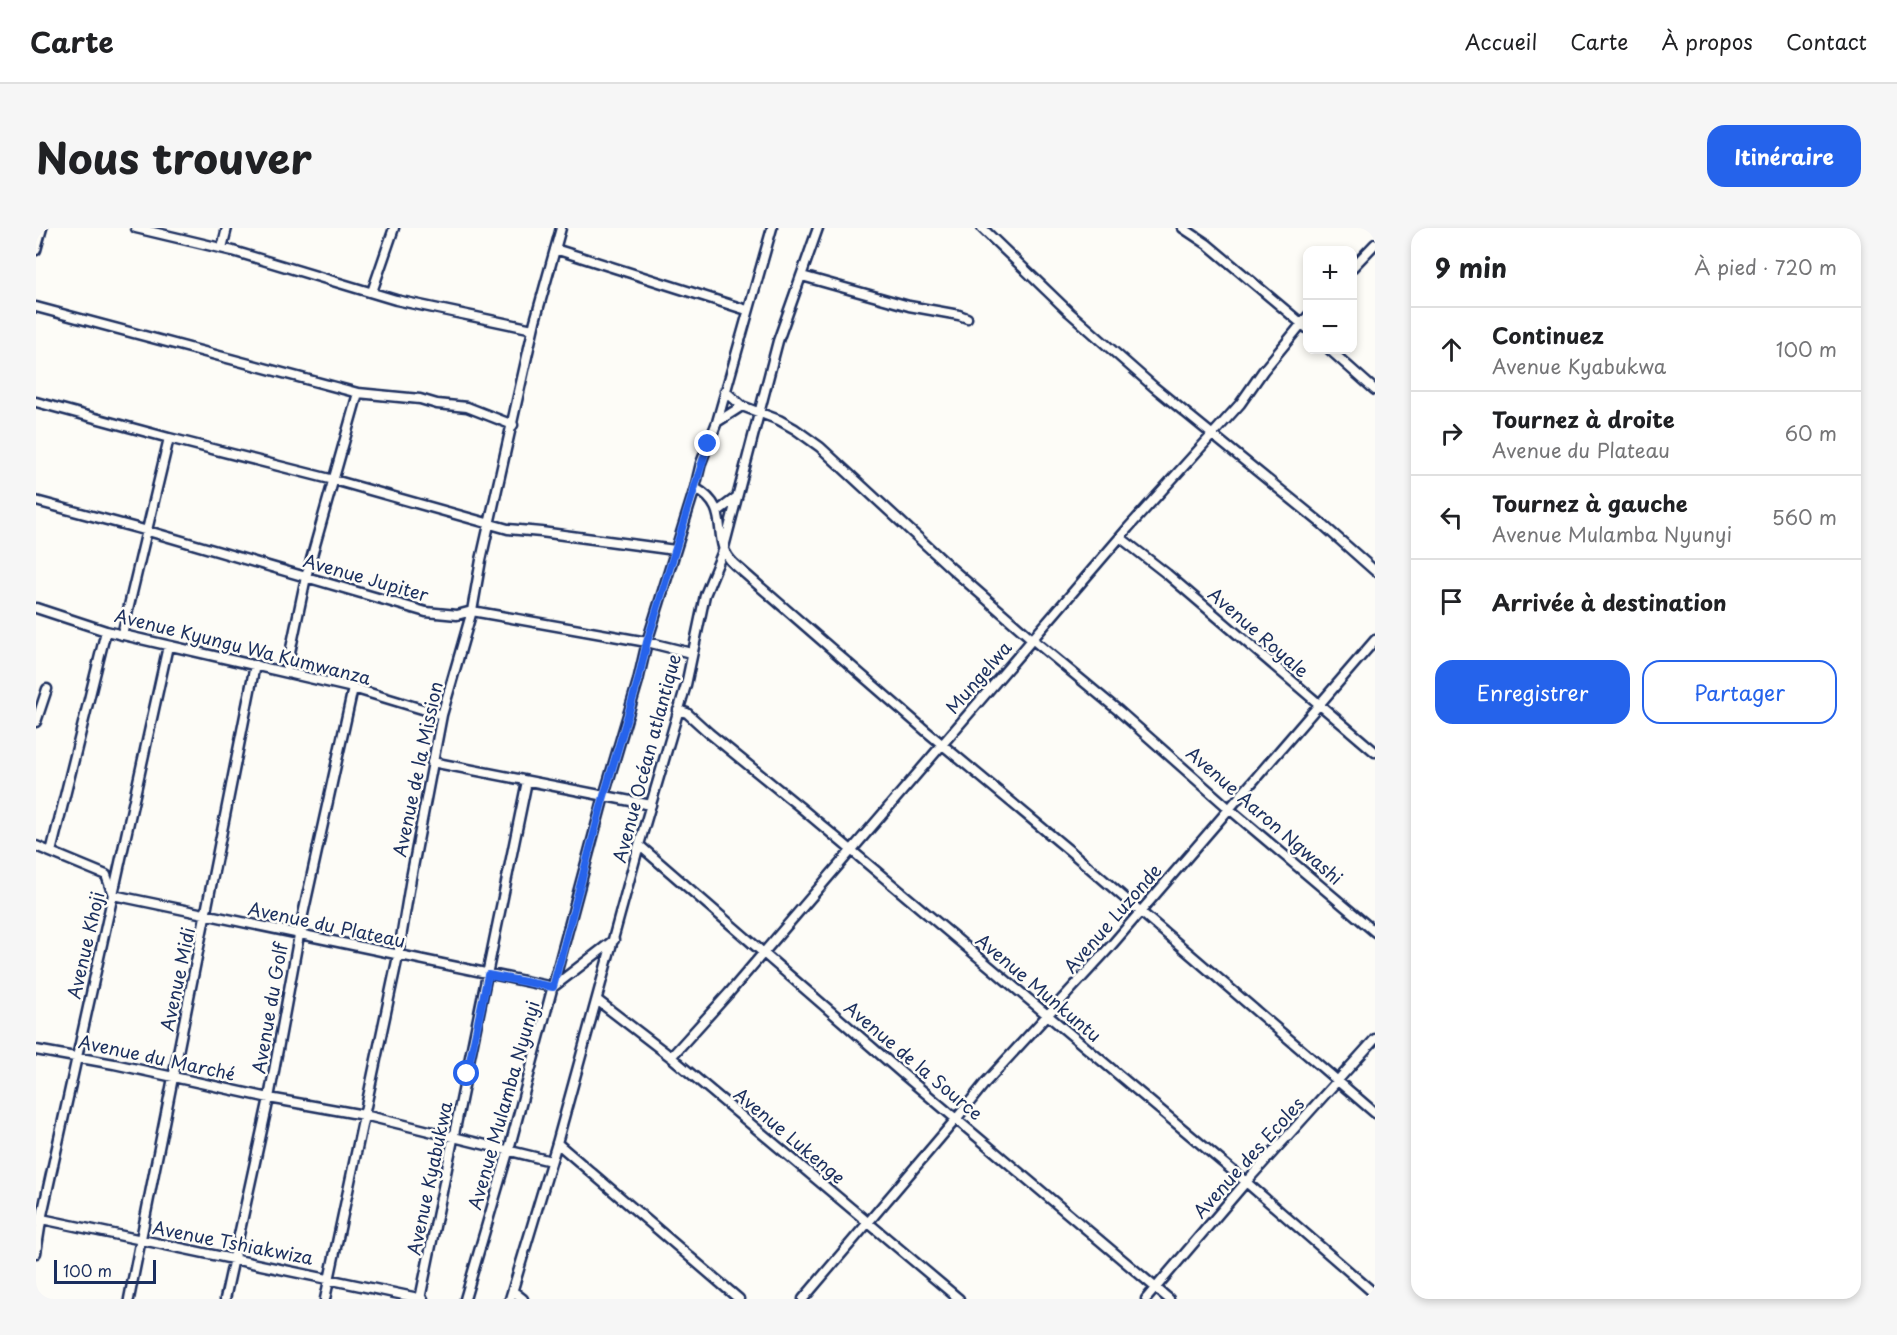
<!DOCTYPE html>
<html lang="fr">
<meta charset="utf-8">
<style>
body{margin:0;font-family:"Playpen Sans",sans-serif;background:#f6f6f6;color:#202124}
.controls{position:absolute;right:18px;top:18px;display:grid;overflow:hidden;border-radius:12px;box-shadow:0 3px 9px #0003}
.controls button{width:54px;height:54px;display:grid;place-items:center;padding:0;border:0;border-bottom:2px solid #e0e0e0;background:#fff;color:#202124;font:30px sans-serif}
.scale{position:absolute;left:18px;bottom:15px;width:102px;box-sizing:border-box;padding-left:6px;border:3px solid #1b2f5e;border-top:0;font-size:16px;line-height:21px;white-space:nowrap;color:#1b2f5e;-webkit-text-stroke:4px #fdfcf7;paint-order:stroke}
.stop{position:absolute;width:18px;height:18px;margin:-14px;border:4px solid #2563eb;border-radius:50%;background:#fff}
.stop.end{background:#2563eb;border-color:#fff;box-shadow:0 2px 6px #0008}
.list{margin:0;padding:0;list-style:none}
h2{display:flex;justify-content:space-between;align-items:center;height:78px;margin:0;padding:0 24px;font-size:26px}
h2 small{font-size:20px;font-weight:400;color:#757577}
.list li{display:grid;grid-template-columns:39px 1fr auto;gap:18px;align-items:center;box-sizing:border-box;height:84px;padding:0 24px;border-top:2px solid #e0e0e0}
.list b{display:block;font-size:22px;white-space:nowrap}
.list p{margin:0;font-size:20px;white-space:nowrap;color:#757577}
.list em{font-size:20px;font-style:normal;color:#757577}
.actions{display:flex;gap:12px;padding:18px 24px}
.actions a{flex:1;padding:14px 0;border:2px solid #2563eb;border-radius:18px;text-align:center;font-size:21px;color:#2563eb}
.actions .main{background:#2563eb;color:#fff}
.icon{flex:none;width:33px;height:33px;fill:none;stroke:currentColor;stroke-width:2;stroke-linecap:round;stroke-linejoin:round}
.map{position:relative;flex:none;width:1339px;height:1071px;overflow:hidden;border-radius:18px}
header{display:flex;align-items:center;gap:36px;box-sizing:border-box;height:84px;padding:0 30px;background:#fff;border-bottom:2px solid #e0e0e0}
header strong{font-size:28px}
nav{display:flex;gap:33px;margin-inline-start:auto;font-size:21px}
.intro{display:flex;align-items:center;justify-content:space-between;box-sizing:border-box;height:144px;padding:0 36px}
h1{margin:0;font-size:42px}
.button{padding:15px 27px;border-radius:18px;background:#2563eb;color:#fff;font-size:21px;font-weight:700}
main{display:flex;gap:36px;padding:0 36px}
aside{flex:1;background:#fff;border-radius:18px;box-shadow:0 3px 9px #0003}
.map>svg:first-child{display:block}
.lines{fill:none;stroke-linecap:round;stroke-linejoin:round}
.street-casing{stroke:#1b2f5e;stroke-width:13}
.street{stroke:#fdfcf7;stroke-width:8}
.route{stroke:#2563eb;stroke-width:8}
.labels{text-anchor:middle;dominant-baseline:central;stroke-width:5;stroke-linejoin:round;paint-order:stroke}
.street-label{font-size:18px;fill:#1b2f5e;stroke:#fdfcf7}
</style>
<header>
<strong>Carte</strong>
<nav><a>Accueil</a><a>Carte</a><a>À propos</a><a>Contact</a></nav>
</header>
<div class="intro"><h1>Nous trouver</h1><a class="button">Itinéraire</a></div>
<main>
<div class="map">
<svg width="1339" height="1071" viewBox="0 0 1339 1071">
<rect width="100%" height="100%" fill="#fdfcf7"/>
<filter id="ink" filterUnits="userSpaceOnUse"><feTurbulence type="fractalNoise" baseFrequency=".0167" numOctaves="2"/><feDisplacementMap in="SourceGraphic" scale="12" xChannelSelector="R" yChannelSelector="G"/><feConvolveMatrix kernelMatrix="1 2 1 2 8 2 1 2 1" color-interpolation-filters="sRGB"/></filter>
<g filter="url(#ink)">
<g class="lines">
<defs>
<path id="street" d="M100 0 197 23 360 72 497 101
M946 0 1033 84 1118 159 1285 295 1339 343
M1147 0 1171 16 1272 101
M186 20 191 0
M519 21 711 82
M0 22 6 0
M1316 40 1339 16
M766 48 873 78 923 87 931 90
M336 64 358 0
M0 79 322 165 384 171 401 176 431 179 477 197
M1294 122 1339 162
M689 163 706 178 743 192 759 201 784 219 916 341 996 411 1083 483 1197 584 1339 704
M0 174 133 210 86 407
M681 194 706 178
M133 210 298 252 472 301 505 304 639 322
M659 260C699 282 672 312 698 336L890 503 1034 623 1339 885
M0 273 112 303 390 384 421 387 436 383 611 414 655 425
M681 284 701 269
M1085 310 1131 346 1339 524
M0 380 70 403 317 460 406 487
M250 444 270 349 322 165
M642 482 651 485 673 505 764 579 1210 954 1339 1066
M0 494 11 461
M396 534 615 577
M603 617 868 847 1133 1071
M0 618 70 647 77 667 517 759 578 712
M15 624 70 403
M561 772 635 829 923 1071
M0 822 78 836 233 870 328 887 515 933
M635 829 693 765 1092 300 1204 176 1227 143 1272 88
M521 915 703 1071
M1 990 387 1071
M0 1025 6 987 132 418
M477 1063 487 1071
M93 1071 219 437
M189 1071 233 870 266 691 317 460
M289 1071 362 728 375 650 406 487 436 383 445 332 499 93 525 0
M384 1071 491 553
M429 1071 475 914 568 568 602 453 611 414 659 260 665 235 681 194 736 0
M474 1071 521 915 603 617 650 457 669 367 687 323 742 113 782 0
M767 1071 921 890 949 855 1074 719 1339 412
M1110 1071 1210 954 1339 811"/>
</defs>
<!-- street casing -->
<use href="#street" class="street-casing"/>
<!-- street -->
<use href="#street" class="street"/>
</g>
</g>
<g class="lines" filter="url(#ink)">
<!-- route -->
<path class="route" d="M431 846 452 747 517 759 568 568 602 453 611 414 672 216"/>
</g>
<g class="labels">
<!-- street labels -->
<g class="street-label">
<text transform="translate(330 349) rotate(16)">Avenue Jupiter</text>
<text transform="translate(1223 404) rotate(41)">Avenue Royale</text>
<text transform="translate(207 418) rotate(14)">Avenue Kyungu Wa Kumwanza</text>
<text transform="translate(942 449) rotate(-49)">Mungelwa</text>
<text transform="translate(610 530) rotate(-75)">Avenue Océan atlantique</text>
<text transform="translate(381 541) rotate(-78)">Avenue de la Mission</text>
<text transform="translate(1229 587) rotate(41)">Avenue Aaron Ngwashi</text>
<text transform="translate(1076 690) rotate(-49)">Avenue Luzonde</text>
<text transform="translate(291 696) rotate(12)">Avenue du Plateau</text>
<text transform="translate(49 717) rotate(-77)">Avenue Khoji</text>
<text transform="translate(141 751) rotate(-78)">Avenue Midi</text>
<text transform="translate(1003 759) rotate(40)">Avenue Munkuntu</text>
<text transform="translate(233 780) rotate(-80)">Avenue du Golf</text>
<text transform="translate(121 829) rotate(12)">Avenue du Marché</text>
<text transform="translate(878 832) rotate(40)">Avenue de la Source</text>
<text transform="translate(467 877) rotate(-74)">Avenue Mulamba Nyunyi</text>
<text transform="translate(754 907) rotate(40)">Avenue Lukenge</text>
<text transform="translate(1212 929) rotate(-48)">Avenue des Ecoles</text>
<text transform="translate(393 950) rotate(-78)">Avenue Kyabukwa</text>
<text transform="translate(197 1014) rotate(11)">Avenue Tshiakwiza</text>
</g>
</g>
</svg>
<div class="controls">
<button>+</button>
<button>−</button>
</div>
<div class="scale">100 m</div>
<div class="stop" style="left:431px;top:846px"></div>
<div class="stop end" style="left:672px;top:216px"></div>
</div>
<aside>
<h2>9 min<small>À pied · 720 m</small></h2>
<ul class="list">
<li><svg class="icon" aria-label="ahead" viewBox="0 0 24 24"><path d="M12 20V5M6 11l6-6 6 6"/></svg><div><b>Continuez</b><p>Avenue Kyabukwa</p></div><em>100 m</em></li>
<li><svg class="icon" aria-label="right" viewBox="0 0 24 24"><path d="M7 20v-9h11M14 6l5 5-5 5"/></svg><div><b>Tournez à droite</b><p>Avenue du Plateau</p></div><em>60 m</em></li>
<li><svg class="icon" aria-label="left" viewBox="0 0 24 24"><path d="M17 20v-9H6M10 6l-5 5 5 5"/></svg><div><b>Tournez à gauche</b><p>Avenue Mulamba Nyunyi</p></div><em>560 m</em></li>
<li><svg class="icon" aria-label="arrive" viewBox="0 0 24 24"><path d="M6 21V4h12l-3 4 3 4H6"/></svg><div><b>Arrivée à destination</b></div></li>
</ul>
<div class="actions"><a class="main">Enregistrer</a><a>Partager</a></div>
</aside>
</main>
